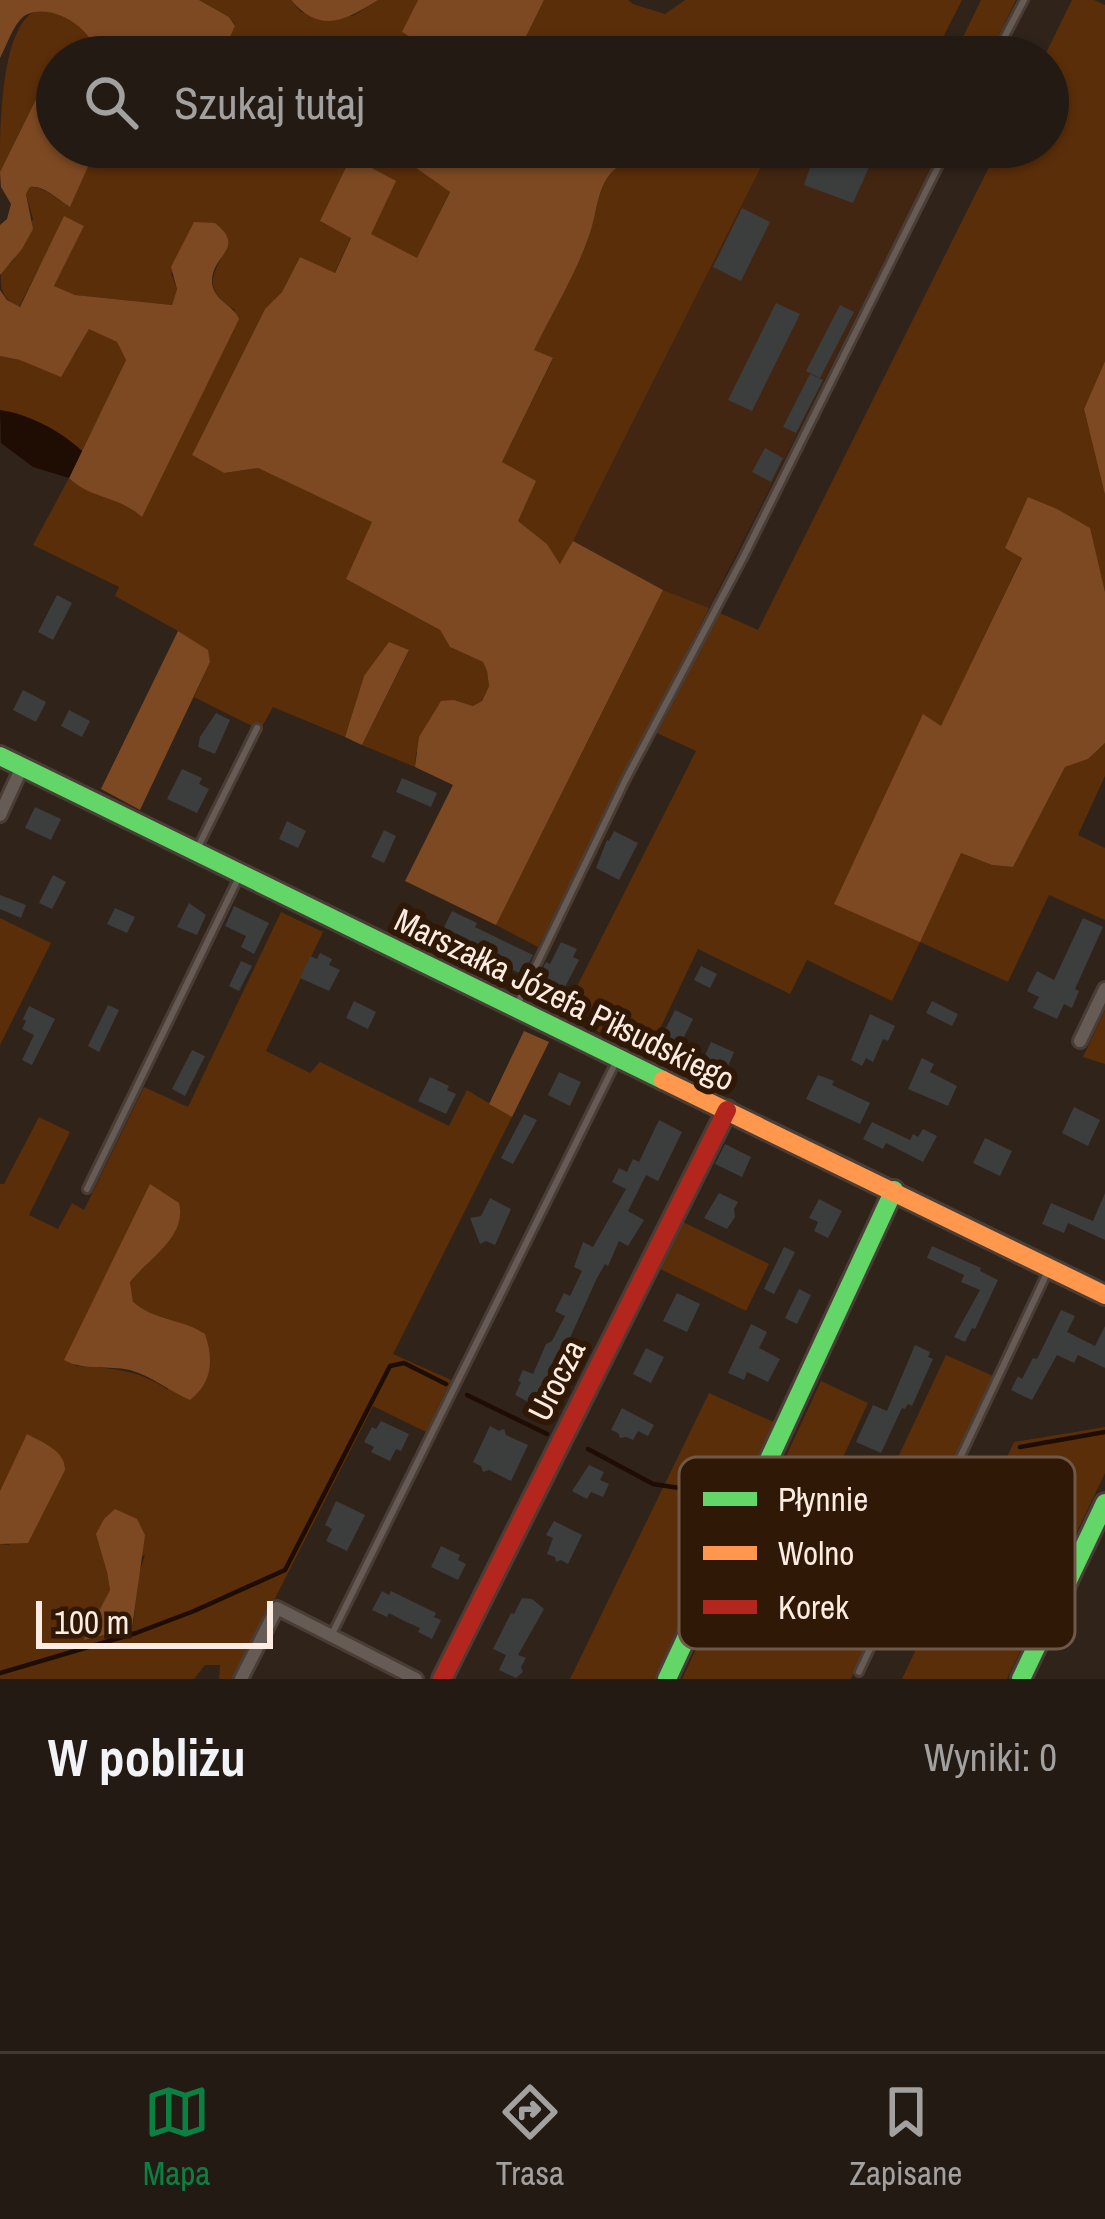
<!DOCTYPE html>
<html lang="pl">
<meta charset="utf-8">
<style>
body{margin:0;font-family:"Archivo Narrow",sans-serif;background:#302722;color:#f1f3f6}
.scale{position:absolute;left:36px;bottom:30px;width:237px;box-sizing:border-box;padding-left:12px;border:6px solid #fdece1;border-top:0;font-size:33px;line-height:42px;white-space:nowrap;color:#fdece1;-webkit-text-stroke:9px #301807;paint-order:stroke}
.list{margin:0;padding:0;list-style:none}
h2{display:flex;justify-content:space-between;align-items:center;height:156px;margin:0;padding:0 48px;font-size:51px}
h2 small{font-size:39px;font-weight:400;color:#a3a1a0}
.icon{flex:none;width:66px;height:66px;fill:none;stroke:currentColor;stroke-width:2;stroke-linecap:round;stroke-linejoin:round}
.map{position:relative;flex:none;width:1105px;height:1679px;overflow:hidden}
.search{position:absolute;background:#241a14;box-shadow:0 3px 9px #0004;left:36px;right:36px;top:36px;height:132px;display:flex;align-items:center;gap:30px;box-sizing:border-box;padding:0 42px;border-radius:66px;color:#a3a1a0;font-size:45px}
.sheet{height:372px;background:#241a14}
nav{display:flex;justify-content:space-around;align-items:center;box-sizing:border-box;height:168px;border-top:3px solid #413834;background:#241a14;font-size:33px;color:#a3a1a0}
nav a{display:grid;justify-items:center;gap:6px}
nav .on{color:#0b8043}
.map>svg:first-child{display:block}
.built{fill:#432612}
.green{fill:#5a2e09;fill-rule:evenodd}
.forest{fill:#7d4923}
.water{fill:#1f0d03}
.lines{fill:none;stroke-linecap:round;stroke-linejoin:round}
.stream{stroke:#1f0d03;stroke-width:4.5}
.building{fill:#3c3e3d}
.lane-casing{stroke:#493d36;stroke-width:12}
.street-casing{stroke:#493d36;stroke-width:18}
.fast-casing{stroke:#493d36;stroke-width:24}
.slow-casing{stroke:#493d36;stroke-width:24}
.jam-casing{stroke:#493d36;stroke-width:24}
.lane{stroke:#675c55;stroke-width:6}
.street{stroke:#675c55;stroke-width:12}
.fast{stroke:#63d668;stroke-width:18}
.slow{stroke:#ff974d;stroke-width:18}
.jam{stroke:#b3261e;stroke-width:18}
.labels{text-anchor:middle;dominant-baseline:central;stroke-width:12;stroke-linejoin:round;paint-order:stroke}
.street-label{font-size:33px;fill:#fdece1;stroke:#301807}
.key{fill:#301807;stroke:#6e5848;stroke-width:3}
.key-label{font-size:33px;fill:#fdece1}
</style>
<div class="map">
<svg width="1105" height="1679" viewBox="0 0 1105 1679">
<rect width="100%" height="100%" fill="#30231a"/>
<!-- built -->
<path class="built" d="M944 35 991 51 987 57H933Z
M771 147H942L709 608 663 590 573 541Z"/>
<!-- green -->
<path class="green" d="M199 0H291L301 12 353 16 378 0H418L403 32 422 44 416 57H221L235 25 229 17Z
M544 0H628L633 4 665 14 685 0H962L933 57H516Z
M981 0H1016L991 51 961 41Z
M1072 0H1094L1105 5V361L1084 409 1105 495V592L1089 528 1022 557 941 727 924 715 961 853 992 865 1013 867 1065 767 1088 759 1105 743V776L1078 835 1105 848V920L1049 895 1008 982 920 942 892 1001 807 960 790 994 698 949 647 1056 563 1014 696 751 657 733 720 613 758 630 999 147H1048V57H1044Z
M36 11C43 11 50 10 57 12 75 17 96 37 97 55L57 57V82L46 79 0 172C0 131 0 26 36 11Z
M122 147H408C414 168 432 180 450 191L417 259 370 234 321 222 351 237 334 274 300 257 282 292 265 309 192 455 224 473 258 468 373 522 346 579 440 630 450 647 483 662 487 671 489 686 481 702 473 706 454 700 416 753 415 767 362 745 409 651 364 676 345 737 273 707 260 730 194 697 210 662 207 650 178 631 115 596 119 587 33 545 69 478C88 497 119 497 141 516L235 310C200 288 213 274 229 244L171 273 177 289 172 305 75 295 54 286 84 226 65 217 19 307C3 298 0 291 1 272L13 261 33 219 26 194 30 187C44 186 58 200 70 207L91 159 114 163Z
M658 147H771L561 565 547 544 518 521 502 462 553 359 533 351C553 312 577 272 591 230 598 208 597 187 615 169 627 158 635 160 650 163Z
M89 328 117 342 126 360 82 451C61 431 28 414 0 410V356L20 360 75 354Z
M663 590 709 608 538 947 496 925Z
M281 912 323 932 266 1051 310 1073 320 1062 449 1126 467 1090 512 1117 393 1354 451 1380 426 1432 373 1406 234 1679H219L220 1665H205L194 1679H0V1544L9 1545 28 1435 0 1491V1184H4L39 1117 70 1132 29 1215 58 1229 72 1203 84 1210 144 1087 188 1107ZM179 1203 156 1252 130 1282 133 1303 144 1312 171 1322 168 1390C139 1369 110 1368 75 1366ZM145 1555 139 1573 133 1627 86 1640 110 1590 107 1572Z
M0 918 51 943 0 1045Z
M1105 1010V1064L1083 1057Z
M681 1221 769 1264 746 1311 658 1268Z
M946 1355 993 1376 851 1679H682L821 1381 868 1403 832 1481 892 1470Z
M709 1393 776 1423 656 1679H570Z
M1105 1427V1473L1007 1679H902L1014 1442Z"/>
<!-- forest -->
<path class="forest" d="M0 0H199L229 17 235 26 221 57H96C96 29 50 0 24 16 13 25 7 45 0 58Z
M291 0H378C346 20 321 35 291 0Z
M418 0H544L516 57H416L422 44 402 32Z
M46 79 57 82V147H122L114 163 91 160 70 207C58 200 44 185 30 187L26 194 33 229 22 249 0 275V225L7 219 11 204 1 187 0 172Z
M408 147H658L650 163C635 161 627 158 615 169 597 186 598 208 591 230 578 271 553 311 534 350L553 358 502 462 536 481 518 521 547 544 560 564 573 541 663 590 496 925 405 881 453 785 415 767 419 737 441 701 454 700 473 706 482 701 489 686 487 671 483 662 450 647 440 630 346 579 372 522 258 468 224 473 192 455 265 309 282 292 300 257 335 273 351 238 320 221 351 157 396 181 371 234 417 258 450 192 415 167Z
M64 216 84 226 54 286 75 295 172 305 177 289 171 267 194 222 215 223C247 249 212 254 212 281 212 300 233 304 239 319L142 517C117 495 90 499 69 478L126 360 117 342 89 329 61 377 20 360 0 356V290L7 300 20 307Z
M1105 361V495L1084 409Z
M1028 497 1057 509 1090 528 1105 592V743L1088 759 1065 767 1013 867 992 865 961 853 920 942 834 904 923 714 941 726 1022 558 1005 548Z
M178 631 208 650 210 662 140 810 101 789Z
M389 642 409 650 362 745 345 737 364 676Z
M524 1031 549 1042 512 1117 489 1104Z
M150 1184 179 1203C187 1237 150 1257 130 1282L133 1302C155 1321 183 1319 205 1334 214 1360 212 1383 190 1400 169 1391 152 1376 130 1370 108 1365 84 1371 64 1360Z
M27 1434C43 1443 65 1450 65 1470L28 1543 0 1544V1491Z
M115 1509 137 1519 145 1535 132 1628 84 1640 110 1590 107 1572 96 1534 104 1519Z"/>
<!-- water -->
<path class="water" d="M0 410C28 414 61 431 82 451L69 478 33 467 1 443Z"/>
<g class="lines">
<!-- stream -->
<path class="stream" d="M467 1395 547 1434
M1020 1447 1105 1432
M588 1449 653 1484 699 1491 737 1503
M765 1501 945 1463
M0 1673 136 1633 194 1611 285 1570 390 1366 404 1363 446 1384"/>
</g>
<!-- building -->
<path class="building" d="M817 147H829L871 163 853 203 804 185Z
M742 208 770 222 741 281 713 267Z
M776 303 800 314 752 411 728 400Z
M840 305 854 312 820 378 806 371Z
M810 374 823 380 796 433 783 427Z
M765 448 783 458 771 482 752 472Z
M57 595 72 603 53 640 38 632Z
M23 690 46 702 36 722 13 710Z
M69 710 90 721 82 737 61 726Z
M216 713 230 720 215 754 198 747 200 737Z
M182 769 202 778 199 784 209 789 197 813 167 799Z
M402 778 437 793 431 807 396 792Z
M35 807 61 819 51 840 25 828Z
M287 821 306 831 298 848 279 839Z
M384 830 396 836 384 863 371 857Z
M614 831 638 843 619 880 596 868 607 840 609 841Z
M53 875 66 882 52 909 39 903Z
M0 895 26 905 21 918 0 909Z
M189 903 206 915 197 935 177 927Z
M234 906 269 923 254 954 241 947 246 936 225 926Z
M115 908 135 917 127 933 107 924Z
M452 911 477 923 475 927 533 955 523 975 494 960 492 965 479 959 482 953 441 933Z
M1083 918 1103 927 1075 989 1079 991 1072 1008 1064 1004 1057 1019 1033 1008 1039 997 1027 991 1037 971 1054 980Z
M561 942 577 949 573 957 579 960 564 989 551 983 548 988 536 982 546 962 550 964Z
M320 953 332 959 329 965 340 970 329 991 300 978 310 956 317 959Z
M241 961 252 966 239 991 229 986Z
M701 966 717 974 710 988 694 980Z
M354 1001 376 1012 368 1029 346 1018Z
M932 1001 958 1014 952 1026 926 1013Z
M108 1005 119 1010 99 1052 88 1046Z
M29 1006 55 1019 32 1065 22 1060 34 1035 22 1029 26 1021 23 1019Z
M675 1010 693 1019 680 1045 662 1036Z
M870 1014 895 1026 888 1041 883 1039 873 1062 866 1058 862 1066 851 1060Z
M711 1042 734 1052 726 1071 703 1060Z
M192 1050 205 1056 185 1096 172 1089Z
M922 1058 934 1064 930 1072 957 1086 948 1106 908 1089Z
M559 1072 581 1082 570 1106 548 1095Z
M818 1075 834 1081 832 1085 870 1103 860 1124 806 1099Z
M430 1077 449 1086 447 1090 456 1094 446 1114 418 1101Z
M1074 1107 1100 1120 1088 1146 1062 1133Z
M524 1114 537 1120 513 1164 501 1158Z
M659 1120 682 1132 658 1181 646 1175 628 1211 644 1220 628 1246 619 1241 608 1266 605 1264 597 1278 569 1340 574 1343 573 1351 538 1407 515 1395 521 1382 518 1381 523 1370 533 1374 546 1344 552 1341 565 1316 555 1311 564 1293 570 1296 582 1271 574 1267 583 1242 593 1247 626 1189 612 1182 619 1168 627 1172 633 1159 639 1162Z
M872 1122 910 1140 913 1134 918 1137 923 1129 937 1136 923 1162 886 1143 883 1149 863 1139Z
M985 1138 1012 1151 1000 1176 973 1163Z
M725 1144 751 1157 742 1177 715 1164Z
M719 1193 738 1202 734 1209 735 1217 727 1229 704 1218Z
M1105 1193V1240L1068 1223 1064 1233 1042 1224 1051 1203 1093 1221Z
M490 1198 511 1209 495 1245 486 1241 480 1244 470 1218 481 1216Z
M819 1199 842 1211 828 1238 814 1231 818 1222 809 1218Z
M932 1246 981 1268 980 1271 998 1280 975 1329 972 1328 965 1342 954 1337 980 1290 961 1282 964 1275 927 1258Z
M784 1247 795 1252 774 1294 764 1289Z
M799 1289 811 1295 797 1324 785 1318Z
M677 1293 700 1304 687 1332 663 1321Z
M1061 1310 1075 1316 1067 1332 1095 1346 1105 1326V1368L1078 1355 1074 1363 1057 1355 1032 1400 1011 1390 1018 1376 1022 1379 1033 1358 1037 1359Z
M751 1324 767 1332 759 1348 780 1359 768 1382 747 1372 744 1380 728 1373Z
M915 1345 930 1352 928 1357 933 1359 912 1406 908 1404 905 1409 902 1408 881 1453 856 1442 873 1405 887 1411Z
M646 1348 664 1357 651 1383 633 1374Z
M622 1408 654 1425 648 1436 638 1431 633 1440 626 1437 620 1438 618 1433 611 1430Z
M381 1421 409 1434 401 1451 396 1449 390 1461 371 1452 374 1447 364 1442 372 1427 376 1429Z
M490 1426 499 1431 504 1429 506 1435 528 1445 511 1481 489 1470 483 1472 481 1466 473 1462Z
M589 1465 604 1472 600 1480 609 1484 603 1497 591 1492 587 1499 572 1491Z
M336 1501 365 1515 347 1551 326 1541 332 1529 325 1525Z
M554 1521 582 1535 568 1564 561 1560 556 1562 555 1557 547 1554 553 1538 546 1535Z
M441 1546 460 1555 458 1560 466 1564 458 1580 431 1567Z
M382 1591 389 1595 391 1591 436 1613 434 1617 441 1620 432 1639 418 1632 420 1628 404 1621 389 1613 387 1617 372 1610Z
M522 1598 532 1599 544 1609 518 1655 526 1658 521 1667 523 1672 516 1678 499 1670 506 1655 493 1649 511 1613 514 1614Z"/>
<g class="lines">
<defs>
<path id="lane" d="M994 57 1024 0
M197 849 257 728
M517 1005 626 779 744 556 948 147
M87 1189 239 877
M332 1634 616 1062
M859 1672 1048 1271"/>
<path id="street" d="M0 815 22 767
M1080 1041 1105 989
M241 1679 277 1608 416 1679"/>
<path id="fast" d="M0 756 663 1080
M667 1679 894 1190
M1021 1679 1105 1503"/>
<path id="slow" d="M663 1080 1105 1295"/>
<path id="jam" d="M442 1679 727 1110"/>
</defs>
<!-- lane casing -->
<use href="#lane" class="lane-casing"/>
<!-- street casing -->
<use href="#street" class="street-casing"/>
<!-- fast casing -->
<use href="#fast" class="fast-casing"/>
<!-- slow casing -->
<use href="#slow" class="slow-casing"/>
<!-- jam casing -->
<use href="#jam" class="jam-casing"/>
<!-- lane -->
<use href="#lane" class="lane"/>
<!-- street -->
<use href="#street" class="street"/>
<!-- fast -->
<use href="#fast" class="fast"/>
<!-- slow -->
<use href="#slow" class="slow"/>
<!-- jam -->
<use href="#jam" class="jam"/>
</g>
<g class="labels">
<!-- street labels -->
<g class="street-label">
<text transform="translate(565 999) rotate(26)">Marszałka Józefa Piłsudskiego</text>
<text transform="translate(556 1380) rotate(-63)">Urocza</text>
</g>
</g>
<!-- legend -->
<rect x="679" y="1457" width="396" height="192" rx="18" class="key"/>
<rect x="703" y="1492" width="54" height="14" fill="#63d668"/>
<rect x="703" y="1546" width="54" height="14" fill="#ff974d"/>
<rect x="703" y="1600" width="54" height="14" fill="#b3261e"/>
<g class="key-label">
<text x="778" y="1511">Płynnie</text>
<text x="778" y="1565">Wolno</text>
<text x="778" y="1619">Korek</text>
</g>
</svg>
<div class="scale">100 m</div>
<div class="search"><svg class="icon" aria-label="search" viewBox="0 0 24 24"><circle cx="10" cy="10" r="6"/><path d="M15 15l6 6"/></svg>Szukaj tutaj</div>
</div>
<section class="sheet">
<h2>W pobliżu<small>Wyniki: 0</small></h2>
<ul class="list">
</ul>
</section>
<nav>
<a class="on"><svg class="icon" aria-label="map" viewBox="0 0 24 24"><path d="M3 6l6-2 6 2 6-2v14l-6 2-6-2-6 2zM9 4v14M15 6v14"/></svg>Mapa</a>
<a><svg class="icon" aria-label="directions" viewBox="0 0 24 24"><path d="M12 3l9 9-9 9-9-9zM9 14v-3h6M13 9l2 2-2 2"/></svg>Trasa</a>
<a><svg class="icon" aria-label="saved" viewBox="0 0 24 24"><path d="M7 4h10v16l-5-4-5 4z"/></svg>Zapisane</a>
</nav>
